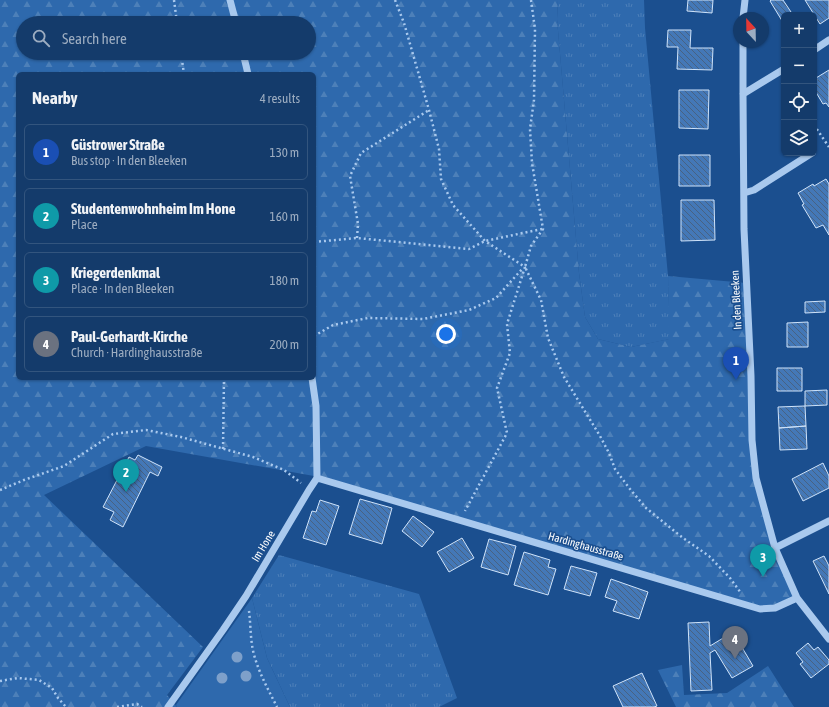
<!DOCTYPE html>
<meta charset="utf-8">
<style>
body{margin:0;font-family:"Asap Condensed",sans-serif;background:#214673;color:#f1f3f6}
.controls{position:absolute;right:12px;top:12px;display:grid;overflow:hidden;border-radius:6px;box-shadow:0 1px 3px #0004}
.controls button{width:36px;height:36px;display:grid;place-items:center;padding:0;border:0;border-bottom:1px solid #33557e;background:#143b6b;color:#f1f3f6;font:20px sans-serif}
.compass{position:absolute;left:733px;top:12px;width:36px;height:36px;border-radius:50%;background:#143b6b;box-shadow:0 1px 3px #0004;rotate:338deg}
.you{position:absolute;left:446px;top:334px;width:14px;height:14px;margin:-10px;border:3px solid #fff;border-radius:50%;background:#1a73e8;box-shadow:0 0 0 6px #1a73e833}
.badge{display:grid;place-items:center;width:26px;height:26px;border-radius:50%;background:#d6ab8b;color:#fff;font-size:13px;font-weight:700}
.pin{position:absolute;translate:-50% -33px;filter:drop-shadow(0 1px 2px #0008)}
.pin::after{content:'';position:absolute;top:21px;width:14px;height:12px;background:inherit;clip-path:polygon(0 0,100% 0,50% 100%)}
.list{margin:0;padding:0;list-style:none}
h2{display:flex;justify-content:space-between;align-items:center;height:52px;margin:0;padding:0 16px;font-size:17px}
h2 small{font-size:13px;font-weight:400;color:#9dadc1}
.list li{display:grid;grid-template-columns:26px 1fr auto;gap:12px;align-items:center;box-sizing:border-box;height:56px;margin:0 8px 8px;padding:0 8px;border:1px solid #33557e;border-radius:6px}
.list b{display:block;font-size:15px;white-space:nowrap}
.list p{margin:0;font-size:13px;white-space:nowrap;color:#9dadc1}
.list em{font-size:13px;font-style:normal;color:#9dadc1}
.icon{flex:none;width:22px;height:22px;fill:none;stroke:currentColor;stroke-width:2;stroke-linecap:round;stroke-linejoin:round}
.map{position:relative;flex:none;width:829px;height:707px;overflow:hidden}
.search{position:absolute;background:#143b6b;box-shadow:0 1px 3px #0004;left:16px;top:16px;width:300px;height:44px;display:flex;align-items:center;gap:10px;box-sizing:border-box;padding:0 14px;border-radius:22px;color:#9dadc1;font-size:15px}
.panel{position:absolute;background:#143b6b;box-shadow:0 1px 3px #0004;left:16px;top:72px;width:300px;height:308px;border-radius:6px}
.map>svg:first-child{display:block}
.grass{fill:url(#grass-tufts)}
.forest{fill:url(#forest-firs);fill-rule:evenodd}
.green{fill:#2e69ad}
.building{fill:url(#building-back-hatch);stroke:#cfe3fa}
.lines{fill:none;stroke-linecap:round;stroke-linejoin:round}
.path{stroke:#a9c9ee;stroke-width:2.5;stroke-dasharray:2 3;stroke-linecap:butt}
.minor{stroke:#a9c9ee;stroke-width:7}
.tree{fill:#7ea0ca}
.labels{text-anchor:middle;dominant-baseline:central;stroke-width:3.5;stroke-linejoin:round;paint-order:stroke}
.street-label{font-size:11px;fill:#fff;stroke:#1b4f8f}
</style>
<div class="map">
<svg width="829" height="707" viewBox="0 0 829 707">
<defs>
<pattern id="grass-tufts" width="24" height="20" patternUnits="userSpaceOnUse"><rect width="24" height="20" fill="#2e69ad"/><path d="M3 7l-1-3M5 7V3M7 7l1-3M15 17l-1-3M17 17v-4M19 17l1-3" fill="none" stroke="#4d80b9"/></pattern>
<pattern id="forest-firs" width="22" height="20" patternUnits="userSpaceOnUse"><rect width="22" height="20" fill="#2e69ad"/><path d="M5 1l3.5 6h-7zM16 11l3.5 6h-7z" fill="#4d80b9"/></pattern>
<pattern id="building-back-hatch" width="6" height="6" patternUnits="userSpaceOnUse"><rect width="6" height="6" fill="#4478b7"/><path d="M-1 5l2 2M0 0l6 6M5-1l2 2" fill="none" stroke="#486282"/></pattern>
</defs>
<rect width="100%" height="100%" fill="#1b4f8f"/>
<!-- grass -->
<path class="grass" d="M558 0H644L645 28 668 276 670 339 631 347 598 339 585 317 579 273 557 19Z
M279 555 419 594 457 698 439 707H290L267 658 252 598Z"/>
<!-- forest -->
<path class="forest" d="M0 0H558L557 19 579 273 585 317 598 339 631 347 669 339 668 276 746 283 756 478 775 548 797 598 760 609 314 476 146 446 44 495 203 647 167 695 177 707H0ZM23 23H309V53H23ZM18 74H314V378H18Z
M682 665 684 695 727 693 768 666 794 707H676L658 670Z"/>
<!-- green -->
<path class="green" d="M252 598 267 658 290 707H177L176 705Z"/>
<!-- building -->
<path class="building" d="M688 0H713L712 13 687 11Z
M771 0H783L793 15H784V24L770 1Z
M805 0H829V18L820 24Z
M668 30H691L690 48H713L712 70 677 69 678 47H667Z
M829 70V107L826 103 823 104 814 89V83L817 80 816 78Z
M679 90H709L708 129 679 128Z
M679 155H710V186H679Z
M826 179 829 184V235L823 225 816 228 802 205 804 204 798 193 813 184 814 186Z
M681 200H714L715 240 681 241Z
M825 301V312L805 313V302Z
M808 322V347H787V323Z
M777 368H802V391H777Z
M827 390V405L805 406V391Z
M805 406 806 426 779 428 778 407Z
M806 426 807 449 780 450 779 428Z
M138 455 162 467 158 476 150 472 123 527 110 520 114 512 103 507 129 457 135 460Z
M823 463 829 476V488L803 501 792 479Z
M360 499 392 508 382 544 349 534Z
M320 500 339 506 326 545 303 538 312 511 316 512Z
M413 516 434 532 422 547 402 531Z
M462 538 474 558 449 572 437 552Z
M489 539 516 546 508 575 481 567Z
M524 552 550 560 548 567 556 569 548 595 514 585Z
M824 556 829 566V594L813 561Z
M571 566 597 573 590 596 564 589Z
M611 579 648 592 639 619 613 611 617 601 605 597Z
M709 622 710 646 733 632 753 666 732 678 715 650 710 653 712 690 691 691 688 623Z
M808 643 814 650 818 647 829 660V664L811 678 800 664 803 662 796 653Z
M642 673 657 706 654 707H623L613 686Z"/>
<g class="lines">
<!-- path -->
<path class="path" d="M174 0 177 23
M395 0 404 23 429 110 439 149 441 179 453 205 485 241 525 267 507 324 510 353 497 388 507 433 465 511
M531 0 535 29 534 100 530 129 532 163 543 229 531 246 525 267 541 300 548 338 564 377 600 436 609 453 615 469 630 489 646 508 683 538 709 556 730 578 741 593
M181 53 184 74
M814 125 829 147
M357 238 358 224 350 176 361 153 429 110
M314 242 357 238 469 249 485 241 542 229
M314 336 333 325 368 318 423 319 469 310 496 298 523 268
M223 449 224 378
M0 490 24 480 64 466 113 434 146 430 181 437 253 457 284 470 301 483
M249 611C251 626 250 643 255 658 260 675 269 691 277 707
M0 681 18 678 39 680 52 688 58 698 66 707
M117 707 137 704 142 707"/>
<!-- minor -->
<path class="minor" d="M230 0 236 23
M743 18 745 0
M743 42V94L744 229 751 376 752 440 756 478 775 548 797 598 829 639
M814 50 829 40
M243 53 248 74
M743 94 784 69
M744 193 754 190 812 153
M317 478 760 609 775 608 797 598
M775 548 829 521
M168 707 223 630 246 596 309 490 317 478 316 406 312 378"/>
</g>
<!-- trees -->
<g class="tree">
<circle cx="237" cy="657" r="5.5"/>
<circle cx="246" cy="676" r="5.5"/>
<circle cx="222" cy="678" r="5.5"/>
</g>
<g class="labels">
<!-- street labels -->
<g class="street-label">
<text transform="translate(736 300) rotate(-93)">In den Bleeken</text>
<text transform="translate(263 546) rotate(-59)">Im Hone</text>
<text transform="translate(586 546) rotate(16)">Hardinghausstraße</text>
</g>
</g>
</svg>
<div class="controls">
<button>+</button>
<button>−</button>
<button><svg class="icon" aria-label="locate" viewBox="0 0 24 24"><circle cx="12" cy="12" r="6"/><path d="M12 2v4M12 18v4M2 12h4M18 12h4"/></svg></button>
<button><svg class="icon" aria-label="layers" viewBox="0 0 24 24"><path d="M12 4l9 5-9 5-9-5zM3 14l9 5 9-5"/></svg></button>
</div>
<svg class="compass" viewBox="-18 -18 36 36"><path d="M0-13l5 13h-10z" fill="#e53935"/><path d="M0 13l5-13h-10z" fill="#9dadc1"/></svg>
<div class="you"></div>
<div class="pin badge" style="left:736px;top:380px;background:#1a4fb4">1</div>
<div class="pin badge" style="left:126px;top:492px;background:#0f9aa8">2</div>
<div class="pin badge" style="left:763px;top:577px;background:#0f9aa8">3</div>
<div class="pin badge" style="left:735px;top:659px;background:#6b7280">4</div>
<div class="search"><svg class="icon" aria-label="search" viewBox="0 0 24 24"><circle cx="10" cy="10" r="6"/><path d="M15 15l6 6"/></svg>Search here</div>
<section class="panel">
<h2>Nearby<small>4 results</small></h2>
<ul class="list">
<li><span class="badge" style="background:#1a4fb4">1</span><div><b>Güstrower Straße</b><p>Bus stop · In den Bleeken</p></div><em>130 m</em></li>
<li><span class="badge" style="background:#0f9aa8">2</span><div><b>Studentenwohnheim Im Hone</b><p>Place</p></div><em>160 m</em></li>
<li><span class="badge" style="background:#0f9aa8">3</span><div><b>Kriegerdenkmal</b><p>Place · In den Bleeken</p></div><em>180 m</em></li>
<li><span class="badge" style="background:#6b7280">4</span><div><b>Paul-Gerhardt-Kirche</b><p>Church · Hardinghausstraße</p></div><em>200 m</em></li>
</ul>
</section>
</div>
